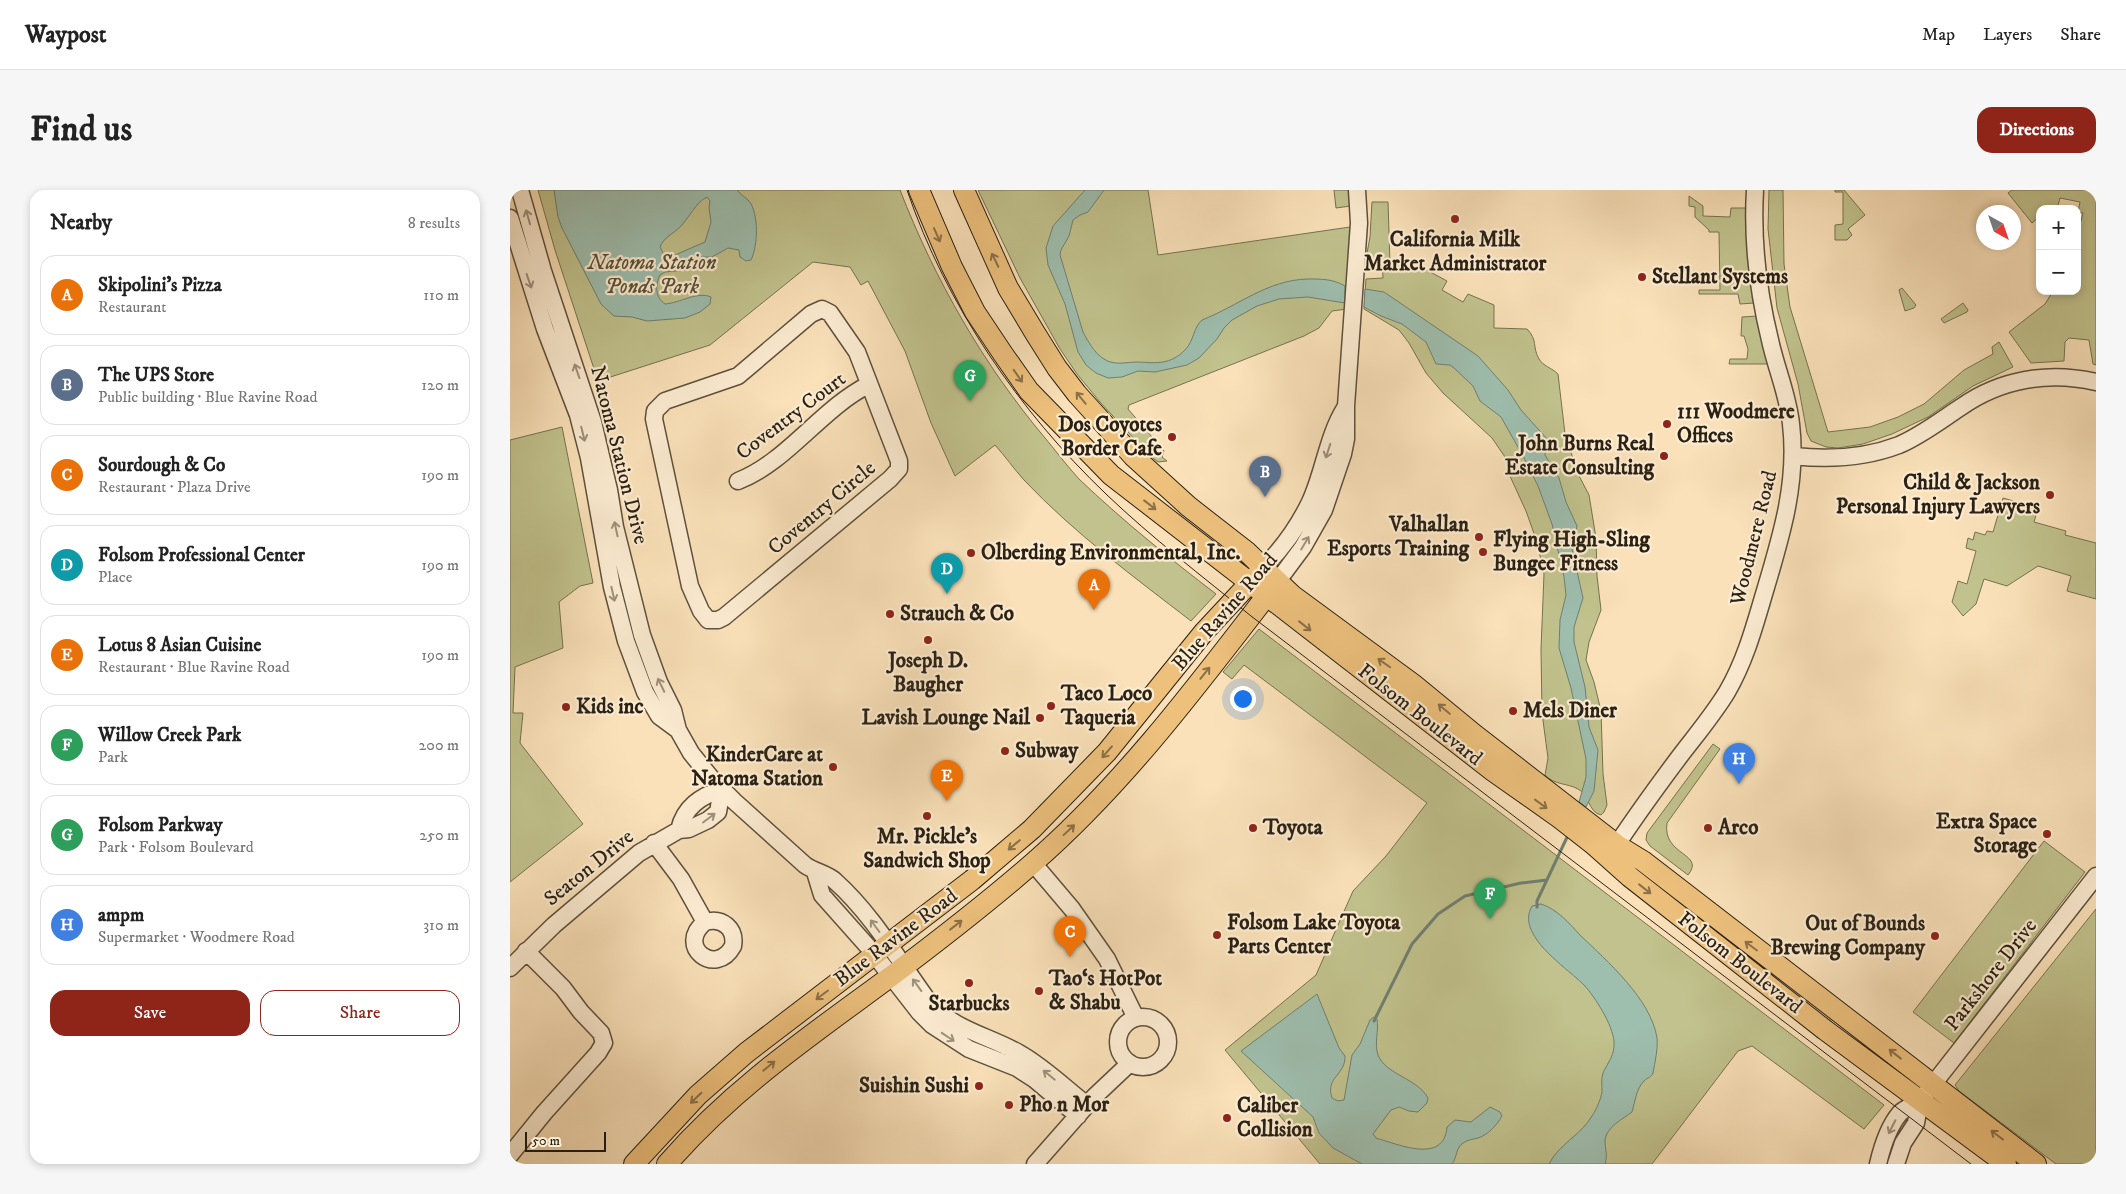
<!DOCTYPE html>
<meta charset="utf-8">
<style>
body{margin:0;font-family:"IM FELL DW Pica",serif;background:#f6f6f6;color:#222}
.controls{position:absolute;right:15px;top:15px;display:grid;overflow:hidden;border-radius:10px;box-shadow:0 2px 8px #0003}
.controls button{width:45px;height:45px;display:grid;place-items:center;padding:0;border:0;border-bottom:1px solid #e0e0e0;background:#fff;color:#222;font:25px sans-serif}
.compass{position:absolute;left:1466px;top:15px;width:45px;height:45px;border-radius:50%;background:#fff;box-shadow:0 2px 8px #0003;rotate:140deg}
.scale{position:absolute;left:15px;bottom:12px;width:81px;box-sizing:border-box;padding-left:5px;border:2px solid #2a2114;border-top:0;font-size:14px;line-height:18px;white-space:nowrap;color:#2a2114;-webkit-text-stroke:4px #fcecd2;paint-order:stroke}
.you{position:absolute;left:732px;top:508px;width:18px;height:18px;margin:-12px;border:4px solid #fff;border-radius:50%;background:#1a73e8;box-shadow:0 0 0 8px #1a73e833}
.badge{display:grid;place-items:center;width:32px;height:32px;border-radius:50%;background:#8f2418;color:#fff;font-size:16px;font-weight:700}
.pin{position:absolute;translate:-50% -41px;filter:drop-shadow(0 1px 2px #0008)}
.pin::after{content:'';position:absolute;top:26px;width:18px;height:15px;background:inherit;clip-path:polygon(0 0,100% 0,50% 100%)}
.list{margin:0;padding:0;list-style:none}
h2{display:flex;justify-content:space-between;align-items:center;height:65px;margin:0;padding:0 20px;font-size:21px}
h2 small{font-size:16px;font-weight:400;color:#767676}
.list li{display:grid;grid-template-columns:32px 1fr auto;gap:15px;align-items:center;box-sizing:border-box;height:80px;margin:0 10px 10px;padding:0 10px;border:1px solid #e0e0e0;border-radius:15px}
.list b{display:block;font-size:19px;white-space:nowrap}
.list p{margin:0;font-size:16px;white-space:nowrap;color:#767676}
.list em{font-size:16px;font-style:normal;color:#767676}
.actions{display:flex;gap:10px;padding:15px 20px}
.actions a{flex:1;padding:11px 0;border:1px solid #8f2418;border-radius:15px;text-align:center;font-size:18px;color:#8f2418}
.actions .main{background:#8f2418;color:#fff}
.map{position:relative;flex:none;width:1586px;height:974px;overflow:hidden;border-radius:15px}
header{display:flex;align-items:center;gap:30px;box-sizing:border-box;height:70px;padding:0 25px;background:#fff;border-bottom:1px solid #e0e0e0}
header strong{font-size:24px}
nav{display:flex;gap:28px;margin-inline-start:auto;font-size:18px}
.intro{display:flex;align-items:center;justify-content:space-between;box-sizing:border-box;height:120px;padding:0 30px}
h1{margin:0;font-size:35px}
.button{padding:12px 22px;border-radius:15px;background:#8f2418;color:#fff;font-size:18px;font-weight:700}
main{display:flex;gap:30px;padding:0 30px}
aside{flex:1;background:#fff;border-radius:15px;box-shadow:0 2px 8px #0003}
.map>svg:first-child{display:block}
.green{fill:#c1c28d;stroke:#767250}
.water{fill:#9ebeae;stroke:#707f70;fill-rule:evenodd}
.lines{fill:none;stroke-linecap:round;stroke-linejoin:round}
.stream{stroke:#707f70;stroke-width:3}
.minor-casing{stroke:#5e513d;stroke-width:19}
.major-casing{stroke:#2a2114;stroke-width:22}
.minor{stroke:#fcecd2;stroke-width:16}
.major{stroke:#edc07c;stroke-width:20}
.tram{stroke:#2a2114;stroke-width:1}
.oneway{stroke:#9e917c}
.oneway2{stroke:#8c7048}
.poi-dot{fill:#8f2418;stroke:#fcecd2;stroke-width:2}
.labels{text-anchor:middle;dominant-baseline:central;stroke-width:4.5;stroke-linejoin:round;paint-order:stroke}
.poi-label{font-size:21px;font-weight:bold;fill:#2a2114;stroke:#fcecd2;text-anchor:start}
.park-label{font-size:21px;font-style:italic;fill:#575138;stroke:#fcecd2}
.street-label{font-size:21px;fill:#2a2114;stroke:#fcecd2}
</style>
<header>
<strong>Waypost</strong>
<nav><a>Map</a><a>Layers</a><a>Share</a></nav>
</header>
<div class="intro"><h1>Find us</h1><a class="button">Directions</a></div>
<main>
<aside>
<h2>Nearby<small>8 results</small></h2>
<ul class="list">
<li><span class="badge" style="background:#e8710a">A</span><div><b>Skipolini's Pizza</b><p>Restaurant</p></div><em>110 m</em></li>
<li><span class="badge" style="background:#5c6f8a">B</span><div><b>The UPS Store</b><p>Public building · Blue Ravine Road</p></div><em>120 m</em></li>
<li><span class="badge" style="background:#e8710a">C</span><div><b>Sourdough &amp; Co</b><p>Restaurant · Plaza Drive</p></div><em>190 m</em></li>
<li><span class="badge" style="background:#0f9aa8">D</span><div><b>Folsom Professional Center</b><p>Place</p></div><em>190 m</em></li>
<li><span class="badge" style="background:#e8710a">E</span><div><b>Lotus 8 Asian Cuisine</b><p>Restaurant · Blue Ravine Road</p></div><em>190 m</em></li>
<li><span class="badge" style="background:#2e9e5b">F</span><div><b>Willow Creek Park</b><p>Park</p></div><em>200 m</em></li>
<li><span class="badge" style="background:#2e9e5b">G</span><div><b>Folsom Parkway</b><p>Park · Folsom Boulevard</p></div><em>250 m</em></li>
<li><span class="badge" style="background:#3f7fe0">H</span><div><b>ampm</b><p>Supermarket · Woodmere Road</p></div><em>310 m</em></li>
</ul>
<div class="actions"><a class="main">Save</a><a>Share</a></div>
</aside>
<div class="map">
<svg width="1586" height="974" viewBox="0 0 1586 974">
<rect width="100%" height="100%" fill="#fae1b9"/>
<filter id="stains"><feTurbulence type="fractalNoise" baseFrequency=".004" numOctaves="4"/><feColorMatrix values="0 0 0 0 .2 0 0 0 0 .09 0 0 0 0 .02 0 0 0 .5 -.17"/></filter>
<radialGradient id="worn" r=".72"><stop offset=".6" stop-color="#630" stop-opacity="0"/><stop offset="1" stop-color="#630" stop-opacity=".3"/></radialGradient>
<!-- green -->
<path class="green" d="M28 0H390C425 90 473 174 535 248 546 261 557 276 569 289 612 330 659 368 706 404L681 431C624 387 564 343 514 290 504 279 495 266 485 255L445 286 421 233 395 161 358 91 351 95 340 77 303 72 200 155 88 191 45 60Z
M468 0H638L648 65 840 37 837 119 822 121 809 138 794 146 619 215 618 219 654 261 652 267 657 271 648 272 640 266 590 212 567 184 550 159 510 88Z
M824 0H841V16L826 18Z
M1259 0H1273L1274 74 1280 117 1318 242 1360 237 1388 227 1414 214 1454 180 1483 164 1482 157 1489 152 1503 177 1463 196 1418 227 1382 244 1353 254 1328 258 1316 257 1301 251 1297 243 1288 194 1267 118 1258 39Z
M1325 0H1334L1355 25 1338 39 1342 45 1337 50H1325V35L1333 34V2H1325Z
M1502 0H1586V175L1583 174 1579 150 1559 148 1555 152 1554 171 1521 173 1499 142 1535 114 1543 101H1567V46L1573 23 1568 22 1570 12 1550 8 1547 19H1530V26L1522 33 1498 3Z
M1179 6 1193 16V26L1220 27 1221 18H1236L1238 67 1244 113 1230 114 1228 104H1189V100H1210L1209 42H1199V40L1185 27V17L1179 16Z
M862 12H878L880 74 913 78 937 91 932 100 953 112 958 104 984 115V138L1017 139C1028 150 1022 157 1029 169 1033 176 1042 178 1048 184L1055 244 1068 284 1079 305 1086 348 1087 386 1091 420 1079 452 1076 470 1084 492 1091 521 1093 584 1097 615 1094 622 1091 625C1078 622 1079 604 1068 599 1057 593 1044 595 1035 585L1038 568 1032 523 1031 459 1034 384 1027 352 1016 321 999 284 995 267 982 248 933 203 916 183 899 153 889 140 854 119 856 89 873 88 872 73 855 74 860 47Z
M1392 98 1406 115 1404 118 1395 121 1389 100Z
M1453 113 1458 120 1457 122 1434 133 1431 129Z
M1247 126 1260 174H1219L1220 169H1237L1238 159 1234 146H1231L1232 127Z
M52 237 83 393 70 396 49 412 53 458 5 477 3 523H13L10 553 73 634 0 692V250Z
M1493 308 1528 318 1524 332 1556 341 1555 345 1586 353V409L1557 401 1561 386 1528 376 1497 396 1474 389 1466 414 1453 426 1442 412 1448 391 1457 394 1466 361 1456 358 1458 348 1463 350 1465 342 1475 345 1477 341 1483 342Z
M749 439 1374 915 1354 939 1242 856 1228 861 1142 974H810L715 860 806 785 843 701 876 666 917 613 734 475 722 489 713 482Z
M1203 554 1210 559 1157 633C1152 666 1196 663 1178 685L1140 656 1136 650 1137 643Z
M1534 651 1575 682 1444 853 1403 822Z
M1586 719V974H1546L1449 901 1445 895Z"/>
<!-- water -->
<path class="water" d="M44 0H227C230 4 235 7 239 11 249 23 248 56 241 70L236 71 230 67 229 60 218 58 202 67H188L183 71 177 80 155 82 150 85C145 95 145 107 155 114 170 113 187 101 201 107L200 114 190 122 175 128 137 131 122 127 104 126 91 114 52 38 48 27ZM197 7 200 11 199 18 201 32 195 52 165 65H154L150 57C154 47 163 44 170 37 179 28 186 12 197 7Z
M575 0H594L578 22 570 25 563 30 559 46 551 60 550 65 573 142C578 151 584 163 594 169 604 176 617 172 628 172 647 173 660 175 675 160 684 151 683 138 692 130 728 116 757 90 798 89 812 89 823 89 835 96V113L798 107 769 109 747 116 722 130 714 138 707 149 689 168 677 175 645 182 628 181 612 187 598 188 586 183 576 175 568 162 555 114 538 75 536 58 543 36Z
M855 99 874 102 968 166 998 200 1011 220 1038 250 1035 256V265L1049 288 1056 312 1067 336 1062 359 1073 408 1064 437V452L1075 497 1079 537 1088 560 1084 601 1076 617 1069 612 1076 587V569L1061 498 1049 458 1050 430 1056 405 1054 387 1042 334 1028 296 1013 266 991 227 970 211 963 196 944 178 940 175 926 174 916 152 892 134 871 126 854 117Z
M1031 714C1047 719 1059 733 1070 745 1097 771 1141 809 1147 848 1148 859 1145 872 1143 883 1141 888 1138 887 1134 891 1126 899 1125 912 1122 922 1113 929 1096 937 1095 951 1095 959 1098 965 1095 974H1039C1048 955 1071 945 1082 926 1086 920 1091 909 1092 902 1092 896 1091 888 1093 883 1098 872 1105 865 1104 852 1103 835 1085 807 1074 795 1056 777 1005 745 1022 716Z
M807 804 829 858 835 866C836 885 815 887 822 908L828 911 834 910 842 865 850 854 860 830 864 827 867 829C869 841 864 854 868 865 876 885 907 888 918 908L917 913 908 922 899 921 889 917 881 920 863 944 866 948C890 955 934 974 937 937L945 930 961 932 980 917 990 922 992 926C987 935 978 945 968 948 964 949 957 950 953 953 946 957 947 968 942 974H852L823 958 809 943 803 927 731 861Z"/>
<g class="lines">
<!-- stream -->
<path class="stream" d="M1027 717V711L1059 643
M864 831 902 754 928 724 955 706 1011 693 1037 690"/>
<defs>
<path id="minor" d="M10 0 33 81 83 232 99 300 105 337 132 445 149 492 163 520 168 540 181 563 202 589 224 611 295 675C305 682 318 684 325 691 363 725 389 771 419 812 448 842 475 844 509 863 534 877 555 898 577 915
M0 28 35 139 68 225 79 268 102 397 116 451 135 502 149 526 168 540
M312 119 320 123 347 162 389 271V279L380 289 214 427 208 430H198L191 421 180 396 144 229 145 221 155 211 228 186 301 124Z
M1284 266C1320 270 1355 268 1389 255 1412 245 1431 230 1451 217 1491 189 1539 181 1586 192
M228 291C277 272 311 219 358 195
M753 378C772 359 788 337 800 312 814 282 817 247 835 218
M767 392 793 357 814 320 833 264 836 249V216L849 33 847 0
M144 653 171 689 195 732C165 756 206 788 223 756 226 739 213 727 195 732
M1100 665C1122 631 1146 598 1170 566 1186 545 1203 525 1217 502 1235 471 1244 438 1254 404 1271 347 1288 293 1281 234 1278 205 1266 178 1260 150 1248 101 1242 51 1245 0
M523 673 562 719 597 769 626 828
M305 682 312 705 360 759 409 822 422 835 459 859 507 878 524 889 568 926
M0 778 44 735 129 663 169 640 179 639 198 630 208 622 212 599C191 606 174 617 169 640
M608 852a25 25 0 1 1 50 0a25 25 0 1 1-50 0Z
M0 965 34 923 88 863 94 853 91 843 71 822 53 798 16 761
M525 974 584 907 620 873
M1368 974C1372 957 1378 937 1390 923 1395 918 1404 915 1410 911L1586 686
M1386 974 1393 953 1406 933 1410 911"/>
<path id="major" d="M409 0 442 77 465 122 493 164 519 201 601 285 983 581 1051 629 1083 654 1120 687 1315 840 1496 974
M454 0 498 98 525 143 547 178 567 204 623 266 678 316 737 362 782 405 903 494 965 545 1107 655 1133 671 1526 974
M124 974 188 905 236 863 462 690 522 639 597 562 694 442 748 384
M157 974C223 898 300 846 380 787 428 751 477 713 523 673 615 593 690 492 764 396"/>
</defs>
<!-- minor casing -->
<use href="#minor" class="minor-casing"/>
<!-- major casing -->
<use href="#major" class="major-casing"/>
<!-- minor -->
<use href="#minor" class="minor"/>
<!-- major -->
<use href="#major" class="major"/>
<!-- tram -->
<path class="tram" d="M397 0C436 115 509 221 596 304 642 348 692 386 741 426L1461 974"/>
</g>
<!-- one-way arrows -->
<defs><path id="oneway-shaft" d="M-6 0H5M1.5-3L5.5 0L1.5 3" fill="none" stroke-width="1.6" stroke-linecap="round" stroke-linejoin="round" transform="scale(1.25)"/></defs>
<g class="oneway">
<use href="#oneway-shaft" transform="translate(18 27) rotate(-106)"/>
<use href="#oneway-shaft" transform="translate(19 91) rotate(71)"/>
<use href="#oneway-shaft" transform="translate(67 181) rotate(-109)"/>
<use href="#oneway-shaft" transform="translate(73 244) rotate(76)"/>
<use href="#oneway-shaft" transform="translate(818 261) rotate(108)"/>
<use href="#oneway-shaft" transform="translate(106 339) rotate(-102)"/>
<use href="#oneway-shaft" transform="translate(795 353) rotate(-59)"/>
<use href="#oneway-shaft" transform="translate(103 404) rotate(77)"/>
<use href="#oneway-shaft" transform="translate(151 495) rotate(-116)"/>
<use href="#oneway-shaft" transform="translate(199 628) rotate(-37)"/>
<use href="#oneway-shaft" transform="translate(365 736) rotate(-127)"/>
<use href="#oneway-shaft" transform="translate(407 795) rotate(-126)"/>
<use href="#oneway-shaft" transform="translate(438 847) rotate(34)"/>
<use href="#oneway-shaft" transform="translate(539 885) rotate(-141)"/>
<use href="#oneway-shaft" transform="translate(1382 937) rotate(117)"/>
</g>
<g class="oneway2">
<use href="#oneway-shaft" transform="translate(427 45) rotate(66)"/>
<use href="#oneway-shaft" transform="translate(485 70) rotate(-116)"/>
<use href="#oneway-shaft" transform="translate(508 186) rotate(55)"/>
<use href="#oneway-shaft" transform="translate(571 208) rotate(-129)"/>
<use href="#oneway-shaft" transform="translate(640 315) rotate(38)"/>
<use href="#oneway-shaft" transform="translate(795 436) rotate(38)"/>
<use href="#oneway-shaft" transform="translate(874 473) rotate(-145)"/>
<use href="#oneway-shaft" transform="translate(695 483) rotate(-51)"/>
<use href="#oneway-shaft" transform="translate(934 519) rotate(-140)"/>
<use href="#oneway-shaft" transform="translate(597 562) rotate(131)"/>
<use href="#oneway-shaft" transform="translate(1031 614) rotate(36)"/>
<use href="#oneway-shaft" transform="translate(559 640) rotate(-43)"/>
<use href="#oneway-shaft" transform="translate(504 655) rotate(140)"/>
<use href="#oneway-shaft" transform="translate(1135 699) rotate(38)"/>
<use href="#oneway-shaft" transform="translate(446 735) rotate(-38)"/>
<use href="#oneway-shaft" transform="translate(1241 756) rotate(-143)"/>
<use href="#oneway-shaft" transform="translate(312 805) rotate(143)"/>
<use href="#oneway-shaft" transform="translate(1385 864) rotate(-142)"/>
<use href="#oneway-shaft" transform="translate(259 876) rotate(-39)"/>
<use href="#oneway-shaft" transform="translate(186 908) rotate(136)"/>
<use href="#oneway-shaft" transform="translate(1487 945) rotate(-143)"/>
</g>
<!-- markers -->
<g class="poi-dot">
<circle cx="945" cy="29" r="5"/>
<circle cx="1132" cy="87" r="5"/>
<circle cx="1157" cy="234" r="5"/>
<circle cx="662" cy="247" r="5"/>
<circle cx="1154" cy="266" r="5"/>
<circle cx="1540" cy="305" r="5"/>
<circle cx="969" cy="347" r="5"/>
<circle cx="973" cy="362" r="5"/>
<circle cx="461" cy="363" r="5"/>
<circle cx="380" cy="424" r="5"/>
<circle cx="418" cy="450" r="5"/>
<circle cx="541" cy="516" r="5"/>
<circle cx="56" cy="517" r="5"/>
<circle cx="1003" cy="521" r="5"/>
<circle cx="530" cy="528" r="5"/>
<circle cx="495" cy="561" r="5"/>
<circle cx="323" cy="577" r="5"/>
<circle cx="417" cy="626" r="5"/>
<circle cx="743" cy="638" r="5"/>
<circle cx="1198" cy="638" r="5"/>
<circle cx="1537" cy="644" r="5"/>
<circle cx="707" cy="745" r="5"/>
<circle cx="1425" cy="746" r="5"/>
<circle cx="459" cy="793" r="5"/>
<circle cx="529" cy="801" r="5"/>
<circle cx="469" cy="896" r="5"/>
<circle cx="499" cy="915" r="5"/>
<circle cx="717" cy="928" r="5"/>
</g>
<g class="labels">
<!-- poi labels -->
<g class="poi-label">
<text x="945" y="50" text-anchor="middle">California Milk<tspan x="945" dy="24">Market Administrator</tspan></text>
<text x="1142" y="87">Stellant Systems</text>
<text x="1167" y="222">111 Woodmere<tspan x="1167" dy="24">Offices</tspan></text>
<text x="652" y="235" text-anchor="end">Dos Coyotes<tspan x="652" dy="24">Border Cafe</tspan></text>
<text x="1144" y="254" text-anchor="end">John Burns Real<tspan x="1144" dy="24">Estate Consulting</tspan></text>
<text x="1530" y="293" text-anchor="end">Child &amp; Jackson<tspan x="1530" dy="24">Personal Injury Lawyers</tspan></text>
<text x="959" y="335" text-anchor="end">Valhallan<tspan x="959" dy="24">Esports Training</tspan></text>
<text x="983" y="350">Flying High-Sling<tspan x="983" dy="24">Bungee Fitness</tspan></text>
<text x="471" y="363">Olberding Environmental, Inc.</text>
<text x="390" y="424">Strauch &amp; Co</text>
<text x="418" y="471" text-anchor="middle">Joseph D.<tspan x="418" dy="24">Baugher</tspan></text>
<text x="551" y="504">Taco Loco<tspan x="551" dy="24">Taqueria</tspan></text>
<text x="66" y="517">Kids inc</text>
<text x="1013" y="521">Mels Diner</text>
<text x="520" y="528" text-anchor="end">Lavish Lounge Nail</text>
<text x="505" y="561">Subway</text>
<text x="313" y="565" text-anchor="end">KinderCare at<tspan x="313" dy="24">Natoma Station</tspan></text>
<text x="1527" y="632" text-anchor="end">Extra Space<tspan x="1527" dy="24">Storage</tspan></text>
<text x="753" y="638">Toyota</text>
<text x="1208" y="638">Arco</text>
<text x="417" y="647" text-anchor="middle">Mr. Pickle's<tspan x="417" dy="24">Sandwich Shop</tspan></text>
<text x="717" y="733">Folsom Lake Toyota<tspan x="717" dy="24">Parts Center</tspan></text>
<text x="1415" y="734" text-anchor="end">Out of Bounds<tspan x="1415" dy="24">Brewing Company</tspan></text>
<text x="539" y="789">Tao‘s HotPot<tspan x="539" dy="24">&amp; Shabu</tspan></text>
<text x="459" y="814" text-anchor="middle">Starbucks</text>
<text x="459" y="896" text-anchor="end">Suishin Sushi</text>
<text x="509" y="915">Pho n Mor</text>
<text x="727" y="916">Caliber<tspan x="727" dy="24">Collision</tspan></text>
</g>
<!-- park labels -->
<g class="park-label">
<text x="142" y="73">Natoma Station<tspan x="142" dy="24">Ponds Park</tspan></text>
</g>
<!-- street labels -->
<g class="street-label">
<text transform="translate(281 226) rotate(-37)">Coventry Court</text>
<text transform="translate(109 265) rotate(76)">Natoma Station Drive</text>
<text transform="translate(312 318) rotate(-40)">Coventry Circle</text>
<text transform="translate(1244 348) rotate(-76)">Woodmere Road</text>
<text transform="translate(715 422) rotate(-49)">Blue Ravine Road</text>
<text transform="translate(910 525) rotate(38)">Folsom Boulevard</text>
<text transform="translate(79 678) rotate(-39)">Seaton Drive</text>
<text transform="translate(386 748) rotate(-37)">Blue Ravine Road</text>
<text transform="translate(1230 773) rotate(38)">Folsom Boulevard</text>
<text transform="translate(1481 785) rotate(-52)">Parkshore Drive</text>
</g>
</g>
<rect width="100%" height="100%" filter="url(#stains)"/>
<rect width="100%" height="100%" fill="url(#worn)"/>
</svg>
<div class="controls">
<button>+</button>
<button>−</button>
</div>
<svg class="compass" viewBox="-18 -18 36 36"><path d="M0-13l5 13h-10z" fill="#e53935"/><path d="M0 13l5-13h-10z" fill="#767676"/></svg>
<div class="scale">50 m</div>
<div class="you"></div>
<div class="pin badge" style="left:584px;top:420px;background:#e8710a">A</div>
<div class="pin badge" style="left:755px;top:307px;background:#5c6f8a">B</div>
<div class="pin badge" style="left:560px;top:767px;background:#e8710a">C</div>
<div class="pin badge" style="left:437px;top:404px;background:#0f9aa8">D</div>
<div class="pin badge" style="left:437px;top:611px;background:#e8710a">E</div>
<div class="pin badge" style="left:980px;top:729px;background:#2e9e5b">F</div>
<div class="pin badge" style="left:460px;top:211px;background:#2e9e5b">G</div>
<div class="pin badge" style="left:1229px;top:594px;background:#3f7fe0">H</div>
</div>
</main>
